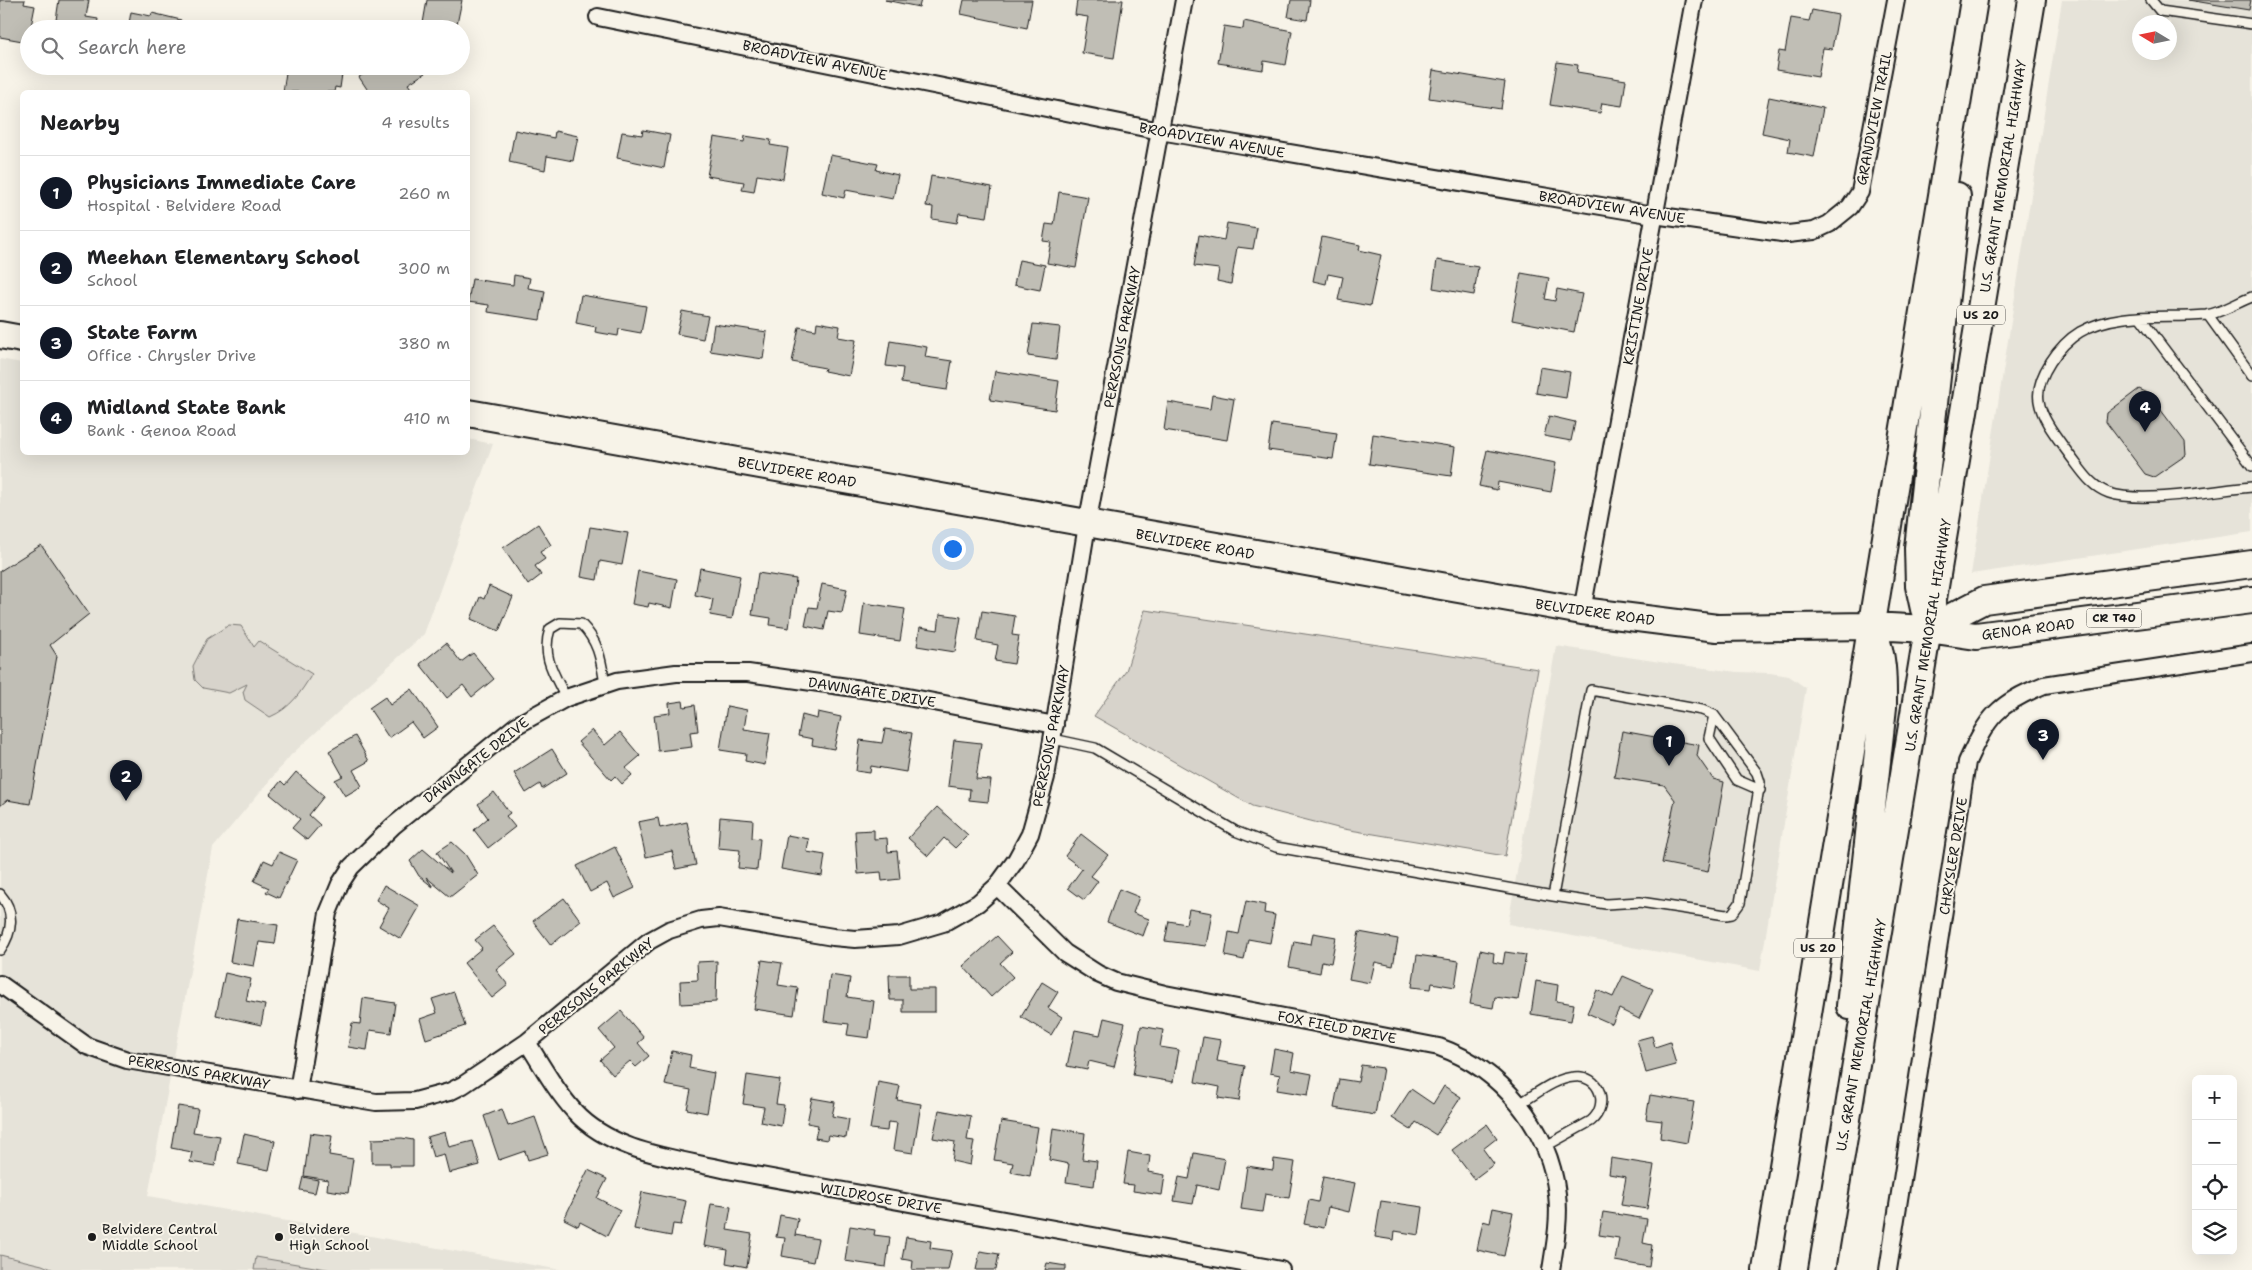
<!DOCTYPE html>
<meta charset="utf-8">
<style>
body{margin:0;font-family:"Shantell Sans",sans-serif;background:#f6f6f6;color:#202124}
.controls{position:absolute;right:15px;bottom:15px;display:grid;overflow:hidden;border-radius:8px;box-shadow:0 5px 20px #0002}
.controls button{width:45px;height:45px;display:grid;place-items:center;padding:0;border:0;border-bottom:1px solid #e0e0e0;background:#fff;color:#202124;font:25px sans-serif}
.compass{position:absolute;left:2132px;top:15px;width:45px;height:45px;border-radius:50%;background:#fff;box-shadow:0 5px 20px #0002;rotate:280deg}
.you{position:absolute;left:952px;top:548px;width:18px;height:18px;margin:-12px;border:4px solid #fff;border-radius:50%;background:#1a73e8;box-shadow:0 0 0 8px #1a73e833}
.badge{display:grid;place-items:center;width:32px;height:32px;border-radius:50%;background:#111827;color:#fff;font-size:16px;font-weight:700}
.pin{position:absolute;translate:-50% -41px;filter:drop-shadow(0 1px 2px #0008)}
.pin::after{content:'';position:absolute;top:26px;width:18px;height:15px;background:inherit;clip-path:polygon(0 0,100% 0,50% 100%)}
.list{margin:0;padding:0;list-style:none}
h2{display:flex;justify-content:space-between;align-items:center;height:65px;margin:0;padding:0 20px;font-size:21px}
h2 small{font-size:16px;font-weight:400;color:#757577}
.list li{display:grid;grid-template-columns:32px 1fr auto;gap:15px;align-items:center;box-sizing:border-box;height:75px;padding:0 20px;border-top:1px solid #e0e0e0}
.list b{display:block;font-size:19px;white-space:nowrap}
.list p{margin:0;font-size:16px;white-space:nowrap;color:#757577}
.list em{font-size:16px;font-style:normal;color:#757577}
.icon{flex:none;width:28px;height:28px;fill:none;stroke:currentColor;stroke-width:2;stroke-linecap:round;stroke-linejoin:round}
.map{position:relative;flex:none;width:2252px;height:1270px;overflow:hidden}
.search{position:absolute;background:#fff;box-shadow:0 5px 20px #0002;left:20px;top:20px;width:450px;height:55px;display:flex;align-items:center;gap:12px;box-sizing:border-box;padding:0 18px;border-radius:28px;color:#757577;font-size:19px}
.panel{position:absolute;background:#fff;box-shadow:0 5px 20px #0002;left:20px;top:90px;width:450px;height:365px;border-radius:8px}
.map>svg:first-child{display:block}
.built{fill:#e6e3d9;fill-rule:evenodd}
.green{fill:#d7d3cb;stroke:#7a7874}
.building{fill:#c0beb5;stroke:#1c1c1c}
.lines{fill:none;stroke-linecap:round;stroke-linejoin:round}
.service-casing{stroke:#1c1c1c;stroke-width:12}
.minor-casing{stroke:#1c1c1c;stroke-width:20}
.primary-casing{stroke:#1c1c1c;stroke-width:30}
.service{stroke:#f7f3e8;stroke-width:9}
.minor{stroke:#f7f3e8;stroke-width:16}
.primary{stroke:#f7f3e8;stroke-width:26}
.poi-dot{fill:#1c1c1c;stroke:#f7f3e8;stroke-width:2}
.labels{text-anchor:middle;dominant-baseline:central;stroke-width:4;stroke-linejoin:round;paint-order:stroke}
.shield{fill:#f7f3e8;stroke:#5e5c59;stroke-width:1}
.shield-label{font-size:12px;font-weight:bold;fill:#1c1c1c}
.street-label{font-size:14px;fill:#1c1c1c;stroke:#f7f3e8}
.poi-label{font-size:14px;fill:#1c1c1c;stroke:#f7f3e8;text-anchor:start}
</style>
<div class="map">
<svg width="2252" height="1270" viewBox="0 0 2252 1270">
<rect width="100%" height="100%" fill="#f7f3e8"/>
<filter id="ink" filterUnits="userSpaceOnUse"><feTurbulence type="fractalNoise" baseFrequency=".02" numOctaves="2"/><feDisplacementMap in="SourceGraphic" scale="10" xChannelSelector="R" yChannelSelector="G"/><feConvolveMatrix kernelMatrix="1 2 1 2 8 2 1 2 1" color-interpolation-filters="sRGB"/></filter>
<g filter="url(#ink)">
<!-- built -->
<path class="built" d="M2062 0H2252V532L1971 574ZM2140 22H2170V52H2140Z
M0 359 22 363V452H468V439L493 444 424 634 291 755 213 848 148 1196 561 1270H0Z
M1556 646 1673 664 1737 672 1770 673 1789 676 1806 688 1760 971 1508 924Z"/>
<!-- green -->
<path class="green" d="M1145 610 1538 669 1505 856 1338 828 1252 806 1094 716 1126 671Z
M229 625 241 626 254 647 259 641 312 674C301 692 291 708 270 717L245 700 243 692 247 684 229 693 203 688 195 680 193 666 207 639Z
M0 1255 42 1265 54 1270H0Z
M256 1257 332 1270H254Z"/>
<!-- building -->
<path class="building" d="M0 0H25L24 4 35 6 28 42 0 37Z
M59 0H89L86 17 98 19 97 25 111 29H62L63 21 56 20Z
M427 0H462L456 29H422Z
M885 0H921L919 7Z
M964 0H1032L1027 28 961 14Z
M1077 0H1123L1114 58 1082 53 1088 17 1075 15Z
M1291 0H1310L1307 20 1288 17Z
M2188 0H2251L2249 10Z
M1812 10 1838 15 1832 49 1823 48 1818 77 1776 70 1779 51 1785 52 1791 18 1809 21Z
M131 12 151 16 152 13 181 20 179 29H128Z
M1244 21 1292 31 1286 65 1264 61 1263 70 1218 63 1224 26 1243 29Z
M1557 62 1578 65 1577 72 1626 80 1622 106 1602 103 1600 113 1550 105Z
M287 66 343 67 340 88 335 87 334 92H283Z
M376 66H420L425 73 408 84 413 91 411 92H369L359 77Z
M1433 70 1505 82 1501 109 1429 98Z
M1769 97 1823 108 1814 157 1788 152 1790 139 1762 133Z
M515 130 554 138 555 131 578 136 573 161 547 156 545 170 509 162Z
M643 130 670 135 664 168 617 158 622 132 642 135Z
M745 136 771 140 770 145 788 148 783 179 757 175 754 192 742 190 744 182 707 176 714 137 744 142Z
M830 155 878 164 876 170 898 175 893 199 846 190 844 198 822 193Z
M931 176 992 187 987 217 959 213 957 223 932 219 933 207 926 206Z
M1059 192 1088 197 1076 268 1047 263 1051 242 1043 241 1046 224 1054 225Z
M1227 223 1257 228 1253 249 1237 247 1231 284 1217 281 1219 269 1194 266 1199 235 1224 240Z
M1322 237 1360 245 1359 250 1381 255 1370 306 1338 300 1343 277 1328 274 1326 284 1313 281Z
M1019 260 1045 265 1040 290 1014 285Z
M1437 260 1478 267 1474 295 1433 288Z
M1521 273 1549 278 1545 299 1555 301 1557 289 1582 294 1574 332 1512 320Z
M514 275 530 278 528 288 545 291 540 320 488 312 489 305 468 302 472 279 513 285Z
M581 295 646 306 641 333 619 329 618 336 595 332 596 327 576 323Z
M682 311 708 316 703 339 677 334Z
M817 322 840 326 838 337 856 340 849 376 824 371 825 368 792 362 799 327 816 330Z
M714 324 767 332 763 359 710 351Z
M1033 324 1060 327 1056 360 1028 356Z
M890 341 927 347 925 357 952 361 947 390 901 383 903 368 886 366Z
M1540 367 1570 372 1566 398 1536 393Z
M995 371 1059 381 1055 410 990 400Z
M2139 389 2148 393 2185 442 2186 455 2154 477 2145 474 2106 422 2107 413Z
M1212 395 1234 399 1227 440 1164 430 1168 402 1210 409Z
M1549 416 1575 422 1571 441 1544 436Z
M1272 424 1337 433 1333 459 1268 450Z
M1373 434 1455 447 1451 476 1369 464Z
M1487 450 1556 463 1551 492 1498 482 1497 490 1479 486Z
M538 524 551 545 540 552 545 559 535 566 541 575 528 585 503 548Z
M590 527 628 533 622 565 600 561 597 580 581 577Z
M41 545 89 614 50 645 57 656 30 804 7 800 0 806V571Z
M700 568 740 576 732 619 710 615 713 599 695 595Z
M638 571 677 579 672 608 649 603 648 607 632 604Z
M758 573 796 579 789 628 770 625 771 618 752 615Z
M822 584 847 589 842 613 828 611 824 630 805 626 809 607 817 608Z
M489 586 513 597 499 631 471 619 480 597 484 599Z
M864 603 905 609 900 641 860 635Z
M982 611 1015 616 1012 635 1019 636 1014 664 995 661 998 645 977 641Z
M940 614 961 617 955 652 917 646 920 627 938 630Z
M446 643 461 662 473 653 494 679 472 697 463 685 447 698 420 664Z
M412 689 438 727 423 738 411 722 389 738 369 708 385 697 390 705Z
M683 701 684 707 695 705 698 731 690 732 692 747 658 751 654 715 670 713 669 703Z
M727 706 747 710 744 729 770 733 765 765 745 761 746 754 720 750Z
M818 712 841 717 834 749 812 745 813 739 798 736 802 715 817 719Z
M885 729 912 733 906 772 871 766 870 773 856 771 860 740 882 743Z
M592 730 605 745 620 732 640 756 626 768 632 775 622 784 615 776 611 780 578 742Z
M1622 731 1699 745 1697 756 1713 779 1724 782 1708 872 1662 863 1675 800 1664 785 1614 777Z
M355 736 369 761 353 770 362 786 345 796 335 780 343 776 329 751Z
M954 740 981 743 976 779 991 780 988 802 969 800 970 789 948 786Z
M552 749 567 773 542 789 540 784 526 793 514 773Z
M296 772 324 796 309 815 320 825 307 840 292 828 300 819 270 794 281 781 285 785Z
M494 792 510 813 506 816 515 827 488 848 474 830 488 818 478 804Z
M937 807 968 835 955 848 944 838 928 856 908 838Z
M720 817 753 820 752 838 760 839 757 870 738 868 740 850 718 848Z
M658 818 660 828 687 822 696 865 676 869 672 851 646 857 638 822Z
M874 830V839L887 838 888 852 897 851 900 879 882 881 881 872 858 874 855 831Z
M1081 834 1108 855 1091 876 1098 881 1084 900 1068 888 1082 869 1065 856Z
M787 835 809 839 807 852 825 855 822 876 781 869Z
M452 842 465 854 478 875 450 897 426 877 433 887 419 876 410 861 423 849 451 873 437 852Z
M615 847 635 888 614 898 607 883 590 892 577 866Z
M279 852 297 860 279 898 266 892 269 888 254 881 264 860 273 864Z
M384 885 420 906 401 939 379 926 389 908 376 900Z
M1119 889 1139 897 1133 913 1149 919 1143 936 1107 922Z
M564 898 581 921 551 945 533 921Z
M1246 901 1265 905 1264 913 1275 915 1270 943 1248 939 1244 960 1225 956 1229 932 1239 934Z
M1189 909 1212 913 1206 946 1165 941 1169 921 1186 924Z
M237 919 278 925 275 944 259 942 254 966 230 962Z
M493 926 516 954 496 970 508 985 492 998 464 963 482 948 475 940Z
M1359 932 1398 939 1393 966 1375 962 1370 983 1349 979Z
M1313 933 1336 937 1331 963 1322 961 1320 973 1289 967 1294 941 1311 944Z
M997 936 1012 952 1000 963 1013 977 991 997 963 966Z
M1480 950 1494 953 1493 962 1503 964 1505 952 1526 955 1518 1000 1495 997 1493 1008 1470 1004Z
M1417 955 1459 961 1455 987 1432 983 1431 989 1412 987Z
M762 960 782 963 778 985 798 988 794 1015 754 1009Z
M717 961 716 1002 681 1004 680 981 698 980 697 962Z
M225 973 251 979 246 1001 265 1005 261 1025 216 1015Z
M830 975 850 978 847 997 874 1001 869 1038 847 1035 849 1024 824 1021Z
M889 975H909V989H935V1012H903V1000H890Z
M1623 976 1653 989 1639 1019 1619 1009 1612 1024 1587 1013 1597 990 1613 997Z
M1536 981 1558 985 1556 1001 1574 1004 1571 1021 1531 1014Z
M1042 982 1058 992 1048 1008 1062 1017 1051 1035 1021 1017Z
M454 992 465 1026 426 1039 420 1019 437 1013 432 999Z
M363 998 395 1003 391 1033 370 1030 367 1050 348 1047 352 1023 360 1024Z
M621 1011 644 1038 638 1043 649 1056 636 1067 630 1061 613 1075 600 1060 614 1048 599 1030Z
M1104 1018 1125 1023 1114 1067 1089 1061 1087 1070 1067 1066 1075 1030 1100 1035Z
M1141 1026 1163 1030 1160 1047 1179 1050 1173 1082 1133 1075Z
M1652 1036 1655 1047 1670 1042 1676 1065 1646 1073 1637 1040Z
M1203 1037 1221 1040 1217 1061 1245 1066 1239 1101 1218 1098 1220 1087 1195 1082Z
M1274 1049 1294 1053 1291 1070 1312 1074 1308 1095 1277 1090 1280 1075 1270 1073Z
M672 1051 691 1055 689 1068 714 1073 707 1113 687 1109 691 1090 665 1085Z
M1361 1065 1383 1068 1375 1115 1334 1108 1339 1079 1358 1082Z
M747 1075 780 1080 776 1104 784 1105 781 1126 761 1122 764 1107 743 1104Z
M878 1082 900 1086 897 1100 921 1104 913 1153 893 1150 897 1123 888 1122 887 1131 870 1129Z
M1444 1086 1461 1097 1436 1135 1416 1122 1411 1130 1392 1118 1411 1089 1433 1104Z
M1650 1095 1694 1102 1687 1143 1660 1138 1662 1121 1646 1119Z
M812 1098 835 1102 832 1116 849 1119 846 1138 828 1135 827 1140 815 1138 818 1125 807 1123Z
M178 1106 198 1109 193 1132 220 1136 215 1166 190 1162 192 1152 171 1148Z
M502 1109 508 1126 535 1117 548 1154 528 1160 525 1151 499 1160 484 1116Z
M939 1110 971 1116 967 1140 974 1141 970 1165 952 1161 955 1142 933 1138Z
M1001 1121 1038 1127 1030 1176 1011 1172 1013 1163 994 1160Z
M1487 1124 1497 1138 1483 1149 1494 1164 1474 1179 1452 1150Z
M1053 1128 1085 1133 1082 1159 1097 1161 1094 1186 1066 1182 1069 1164 1049 1160Z
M445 1132 449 1147 473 1141 480 1165 449 1173 444 1154 433 1157 427 1137Z
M310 1133 332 1136 329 1155 353 1159 348 1193 327 1190 328 1180 304 1176Z
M244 1134 275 1141 269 1170 238 1164Z
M402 1138 413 1140V1166H390V1163H372V1139Z
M1128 1152 1150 1156 1148 1172 1165 1175 1162 1195 1133 1191 1134 1185 1123 1184Z
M1194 1153 1225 1159 1219 1190 1197 1185 1193 1204 1174 1201 1179 1177 1189 1179Z
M1611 1158 1654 1165 1647 1209 1621 1205 1626 1177 1609 1174Z
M1274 1159 1295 1162 1289 1198 1265 1194 1262 1212 1241 1209 1247 1166 1273 1170Z
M588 1170 607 1179 597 1198 620 1210 607 1236 580 1222 578 1226 564 1219Z
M303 1177 318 1180 315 1193 300 1190Z
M1323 1177 1355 1183 1349 1212 1328 1207 1324 1228 1304 1224 1309 1200 1318 1202Z
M642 1192 686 1201 681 1225 673 1224 671 1236 634 1229Z
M1381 1201 1423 1207 1419 1235 1395 1231 1394 1240 1375 1237Z
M711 1204 731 1207 727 1230 752 1234 747 1267 726 1263 728 1250 704 1246Z
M1493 1208 1513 1212 1504 1256 1477 1250 1483 1221 1490 1223Z
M1603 1212 1647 1219 1643 1243 1652 1245 1649 1267 1615 1261 1619 1238 1599 1235Z
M780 1215 798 1219 795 1235 818 1239 813 1262 782 1256 785 1238 776 1237Z
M850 1226 875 1230 874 1235 890 1237 886 1267 845 1261Z
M906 1237 931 1241 930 1248 952 1251 948 1270H912L913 1261 902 1259Z
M980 1251 999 1254 996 1270H976Z
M1047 1263 1066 1266V1270H1045Z"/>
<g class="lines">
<defs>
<path id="service" d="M2151 0 2160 11 2252 24
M2252 297C2238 302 2221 313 2206 315 2164 319 2118 310 2080 332 2060 344 2035 377 2039 401 2042 421 2060 441 2071 457 2082 471 2091 487 2109 493 2142 504 2215 490 2252 487
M2208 315 2252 376
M2140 317 2252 466
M566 698C554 674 541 656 550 629L560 623 581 624C599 642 601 660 605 684
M1714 715 1709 738 1737 780 1760 790
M1053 739 1095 748 1235 831 1276 847 1553 896 1606 904 1640 902 1726 915 1732 914 1740 903 1760 782 1757 773 1714 715 1702 710 1591 690 1553 896
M0 894C15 911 13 932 0 950
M1519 1104C1535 1095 1555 1078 1574 1077 1600 1074 1610 1105 1591 1121L1544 1147"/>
<path id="minor" d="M598 17 1160 131 1654 215 1788 234 1814 231 1829 224 1850 207 1860 192 1896 0
M1582 611 1694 0
M997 886 1065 953 1098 974 1116 982 1165 994 1439 1047C1501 1069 1549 1127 1557 1194 1560 1219 1555 1245 1551 1270
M0 984 87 1046 127 1060 376 1102 415 1101 449 1092 463 1085 527 1042 649 941 669 930 701 920 719 918 833 937 855 939 899 936 943 923 978 903 997 886 1016 860 1030 834 1046 777 1087 525 1184 0
M527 1042C542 1066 556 1091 575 1112 613 1153 676 1158 727 1170L1281 1270
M298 1090 328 913 340 884 351 867 393 826 517 725 566 698 617 681 676 673H748L876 691 1055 725
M1888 1270 1967 762C1988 716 1997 704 2044 685L2252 653"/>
<path id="primary" d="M0 335 22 339
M468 413 1582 611 1717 628 1871 626 1928 629 1976 636 2252 600
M1924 609 1919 586 1918 548 1957 196
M1928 629 1984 600 2252 564
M1850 1006 1883 707C1883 681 1884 658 1874 634
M1766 1270 1974 0
M1822 1270 2032 0"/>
</defs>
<!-- service casing -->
<use href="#service" class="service-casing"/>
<!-- minor casing -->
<use href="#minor" class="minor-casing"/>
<!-- primary casing -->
<use href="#primary" class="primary-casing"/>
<!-- service -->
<use href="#service" class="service"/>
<!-- minor -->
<use href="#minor" class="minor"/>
<!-- primary -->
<use href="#primary" class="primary"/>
</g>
</g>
<!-- markers -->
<g class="poi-dot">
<circle cx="92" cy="1237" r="5"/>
<circle cx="279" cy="1237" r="5"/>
</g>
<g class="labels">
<!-- shield labels -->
<g class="shield">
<rect x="1957" y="305.5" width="48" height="19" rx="4"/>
<rect x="2086.5" y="608.5" width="55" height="19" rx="4"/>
<rect x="1794" y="938.5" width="48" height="19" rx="4"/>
</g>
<g class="shield-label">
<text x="1981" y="315">US 20</text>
<text x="2114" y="618">CR T40</text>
<text x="1818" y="948">US 20</text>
</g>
<!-- street labels -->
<g class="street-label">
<text transform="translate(815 60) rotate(12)">BROADVIEW AVENUE</text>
<text transform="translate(1874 118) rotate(-79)">GRANDVIEW TRAIL</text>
<text transform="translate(1212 140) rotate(10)">BROADVIEW AVENUE</text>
<text transform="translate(2003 176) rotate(-81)">U.S. GRANT MEMORIAL HIGHWAY</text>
<text transform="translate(1612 207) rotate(9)">BROADVIEW AVENUE</text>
<text transform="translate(1638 306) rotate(-80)">KRISTINE DRIVE</text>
<text transform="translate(1122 337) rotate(-79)">PERRSONS PARKWAY</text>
<text transform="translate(797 472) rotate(10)">BELVIDERE ROAD</text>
<text transform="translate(1195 544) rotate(10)">BELVIDERE ROAD</text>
<text transform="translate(1595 612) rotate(8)">BELVIDERE ROAD</text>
<text transform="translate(2028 629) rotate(-7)">GENOA ROAD</text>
<text transform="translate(1928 635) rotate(-81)">U.S. GRANT MEMORIAL HIGHWAY</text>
<text transform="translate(872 692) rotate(9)">DAWNGATE DRIVE</text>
<text transform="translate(1051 736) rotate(-79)">PERRSONS PARKWAY</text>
<text transform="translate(476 760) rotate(-38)">DAWNGATE DRIVE</text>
<text transform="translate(1953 856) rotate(-81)">CHRYSLER DRIVE</text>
<text transform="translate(596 986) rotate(-39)">PERRSONS PARKWAY</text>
<text transform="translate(1337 1027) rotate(11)">FOX FIELD DRIVE</text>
<text transform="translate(1861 1035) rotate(-80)">U.S. GRANT MEMORIAL HIGHWAY</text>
<text transform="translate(199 1072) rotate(10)">PERRSONS PARKWAY</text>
<text transform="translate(881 1198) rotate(10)">WILDROSE DRIVE</text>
</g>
<!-- poi labels -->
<g class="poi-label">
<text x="102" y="1229">Belvidere Central<tspan x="102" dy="16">Middle School</tspan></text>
<text x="289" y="1229">Belvidere<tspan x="289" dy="16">High School</tspan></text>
</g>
</g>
</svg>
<div class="controls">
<button>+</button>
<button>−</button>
<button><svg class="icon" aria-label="locate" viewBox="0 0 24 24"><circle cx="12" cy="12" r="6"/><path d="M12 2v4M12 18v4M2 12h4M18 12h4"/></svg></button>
<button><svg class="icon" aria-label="layers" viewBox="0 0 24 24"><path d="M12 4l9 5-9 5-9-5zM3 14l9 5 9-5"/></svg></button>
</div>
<svg class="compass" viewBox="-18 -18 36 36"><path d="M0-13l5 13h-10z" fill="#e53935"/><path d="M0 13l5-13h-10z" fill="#757577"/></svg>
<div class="you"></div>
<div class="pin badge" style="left:1669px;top:766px">1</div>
<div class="pin badge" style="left:126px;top:801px">2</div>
<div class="pin badge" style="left:2043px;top:760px">3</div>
<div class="pin badge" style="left:2145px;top:432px">4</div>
<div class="search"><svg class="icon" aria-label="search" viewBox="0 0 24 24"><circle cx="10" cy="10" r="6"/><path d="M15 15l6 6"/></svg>Search here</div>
<section class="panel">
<h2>Nearby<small>4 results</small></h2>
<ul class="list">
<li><span class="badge">1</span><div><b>Physicians Immediate Care</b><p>Hospital · Belvidere Road</p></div><em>260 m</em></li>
<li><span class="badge">2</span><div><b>Meehan Elementary School</b><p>School</p></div><em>300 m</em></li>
<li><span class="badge">3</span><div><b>State Farm</b><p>Office · Chrysler Drive</p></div><em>380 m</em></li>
<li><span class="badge">4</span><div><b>Midland State Bank</b><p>Bank · Genoa Road</p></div><em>410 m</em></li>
</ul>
</section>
</div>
